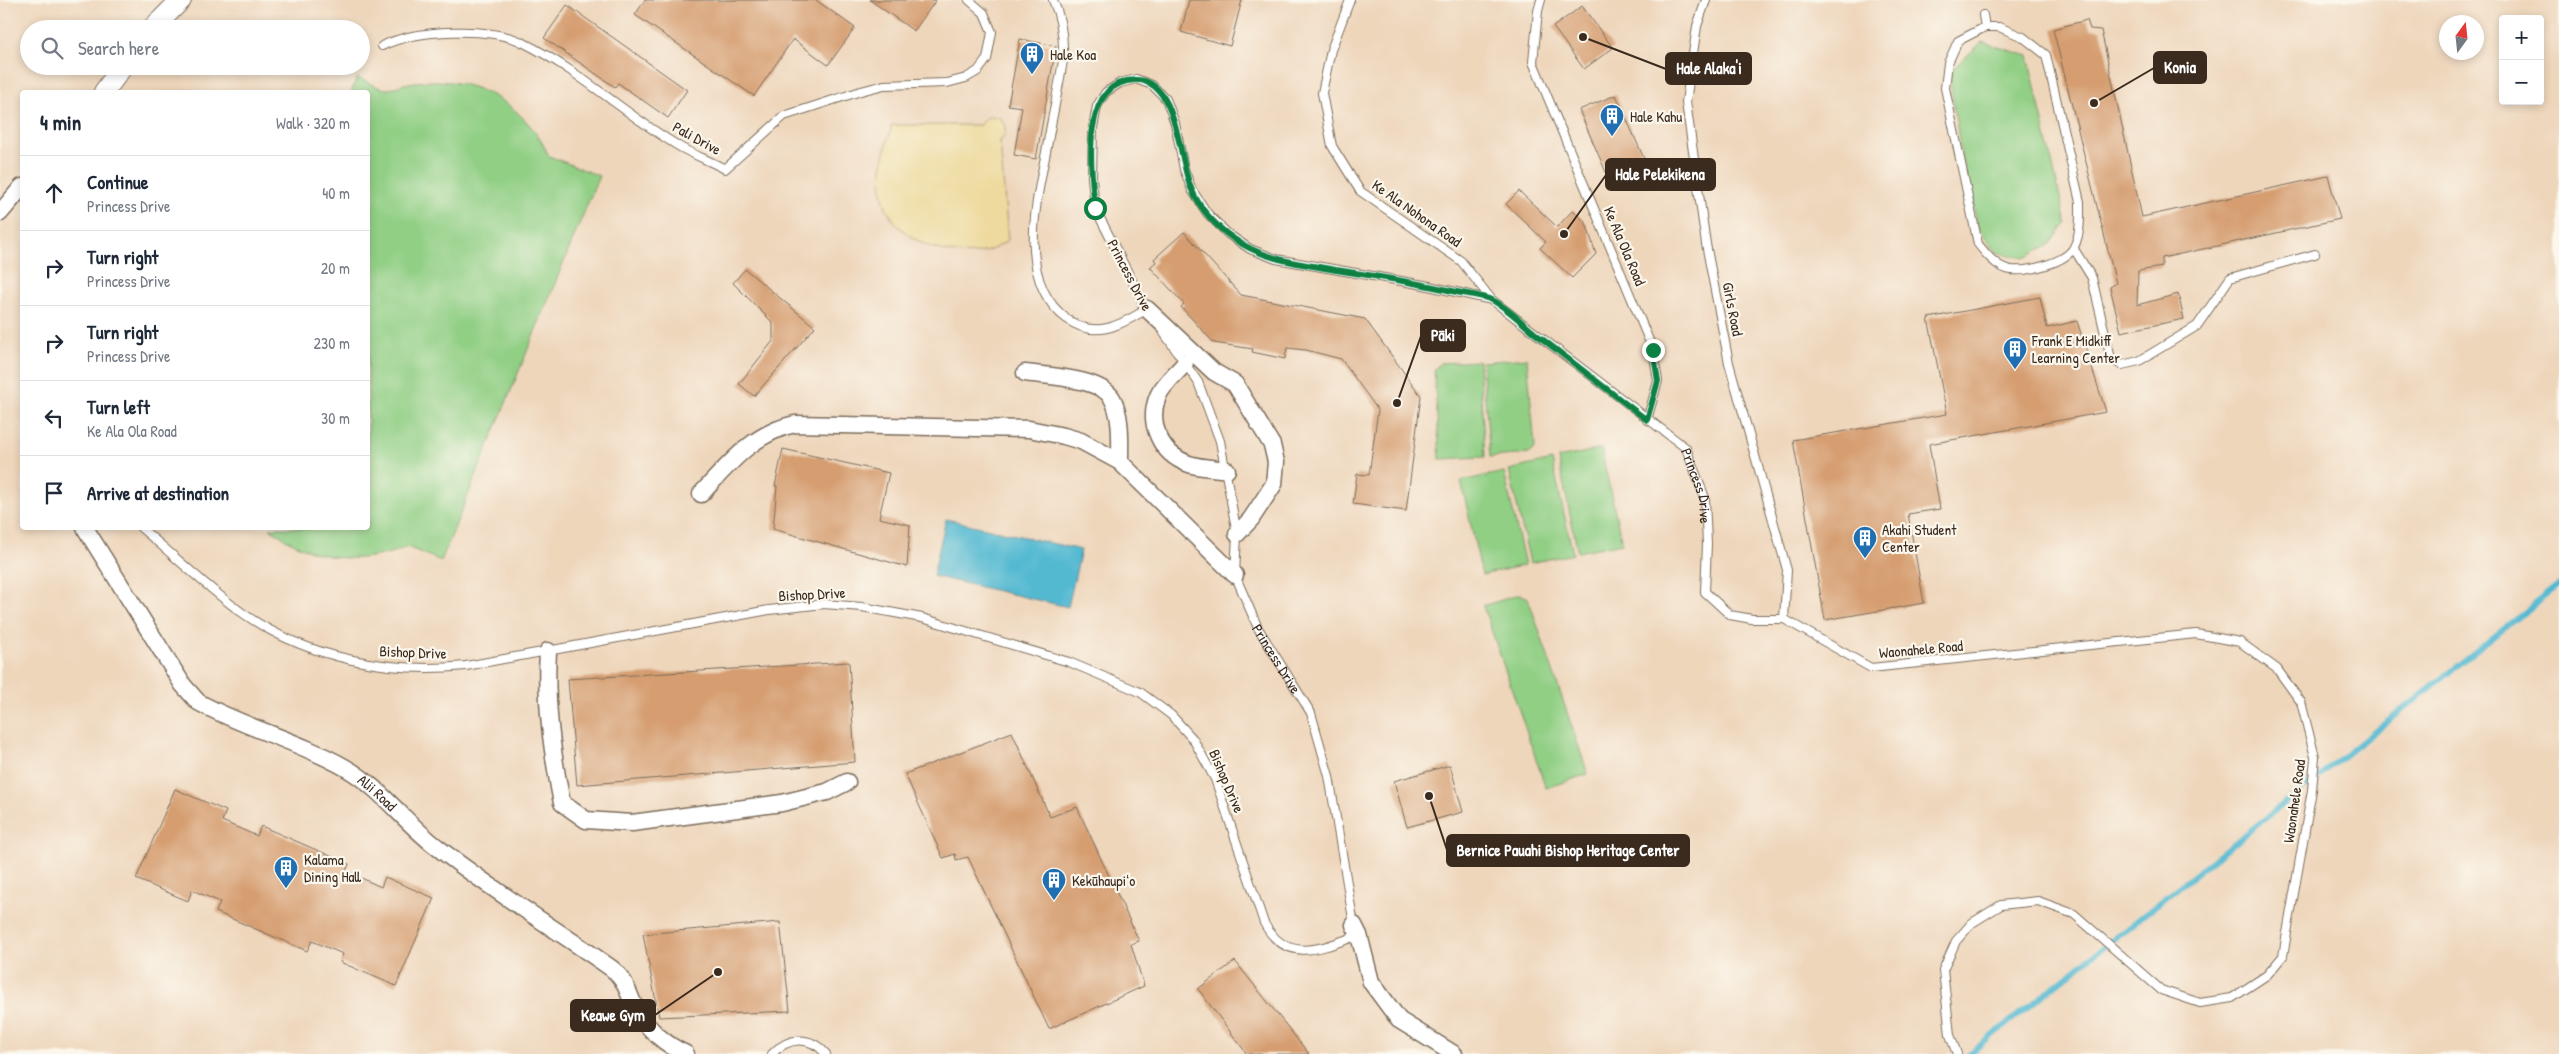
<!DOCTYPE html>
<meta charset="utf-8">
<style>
body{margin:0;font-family:"Patrick Hand",sans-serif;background:#f6f6f7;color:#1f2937}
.controls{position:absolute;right:15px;top:15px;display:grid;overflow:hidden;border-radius:5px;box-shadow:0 2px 8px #0003}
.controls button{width:45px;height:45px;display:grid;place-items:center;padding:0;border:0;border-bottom:1px solid #e0e1e3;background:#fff;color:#1f2937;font:25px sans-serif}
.compass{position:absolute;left:2439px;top:15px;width:45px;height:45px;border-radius:50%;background:#fff;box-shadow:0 2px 8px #0003;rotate:15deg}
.stop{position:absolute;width:15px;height:15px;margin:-11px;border:4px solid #0b8043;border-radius:50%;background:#fff}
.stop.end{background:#0b8043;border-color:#fff;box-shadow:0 1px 5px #0008}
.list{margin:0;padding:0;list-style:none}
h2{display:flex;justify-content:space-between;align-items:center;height:65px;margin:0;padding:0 20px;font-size:21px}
h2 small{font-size:16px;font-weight:400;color:#747a83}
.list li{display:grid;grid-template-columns:32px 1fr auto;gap:15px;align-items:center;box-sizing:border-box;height:75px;padding:0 20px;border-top:1px solid #e0e1e3}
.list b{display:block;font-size:19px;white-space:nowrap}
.list p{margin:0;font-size:16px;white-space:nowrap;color:#747a83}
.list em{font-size:16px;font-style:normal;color:#747a83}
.icon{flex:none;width:28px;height:28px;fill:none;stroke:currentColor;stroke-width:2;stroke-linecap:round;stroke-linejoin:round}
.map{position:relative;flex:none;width:2559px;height:1054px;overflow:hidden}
.search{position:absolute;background:#fff;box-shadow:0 2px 8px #0003;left:20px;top:20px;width:350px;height:55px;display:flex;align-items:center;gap:12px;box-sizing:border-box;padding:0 18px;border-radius:28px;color:#747a83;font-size:19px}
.panel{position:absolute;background:#fff;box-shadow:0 2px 8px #0003;left:20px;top:90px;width:350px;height:440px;border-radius:5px}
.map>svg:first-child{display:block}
.built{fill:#eed6bb;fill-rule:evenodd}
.green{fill:#91cf85;stroke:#667c52}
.sand{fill:#eeda9e;stroke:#94825e}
.water{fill:#53b9d1;stroke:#477278}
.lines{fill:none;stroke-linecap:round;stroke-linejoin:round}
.stream{stroke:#53b9d1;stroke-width:5.5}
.building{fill:#d59d70}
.service-casing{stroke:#7b6c5b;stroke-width:10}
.minor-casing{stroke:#7b6c5b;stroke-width:19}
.tertiary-casing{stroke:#7b6c5b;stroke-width:22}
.service{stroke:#fff;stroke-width:8}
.minor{stroke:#fff;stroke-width:16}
.tertiary{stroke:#fff;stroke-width:20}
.route{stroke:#0b8043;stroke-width:6}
.labels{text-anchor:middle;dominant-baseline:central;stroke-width:4.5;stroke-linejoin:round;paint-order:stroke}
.poi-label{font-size:15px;fill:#3b2a1e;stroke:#fbf7ec;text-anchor:start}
.street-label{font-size:15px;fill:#3b2a1e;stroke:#fbf7ec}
.leader{fill:none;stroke:#3b2a1e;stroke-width:2}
.callout-dot{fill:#3b2a1e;stroke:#fbf7ec;stroke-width:2}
.callout{fill:#3b2a1e;stroke:#3b2a1e;stroke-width:2}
.callout-label{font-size:16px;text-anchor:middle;font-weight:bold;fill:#fff}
</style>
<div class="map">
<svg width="2559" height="1054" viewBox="0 0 2559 1054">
<rect width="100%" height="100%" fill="#fbf7ec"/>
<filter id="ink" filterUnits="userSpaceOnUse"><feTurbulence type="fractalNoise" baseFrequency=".02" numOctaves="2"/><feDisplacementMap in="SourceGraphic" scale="10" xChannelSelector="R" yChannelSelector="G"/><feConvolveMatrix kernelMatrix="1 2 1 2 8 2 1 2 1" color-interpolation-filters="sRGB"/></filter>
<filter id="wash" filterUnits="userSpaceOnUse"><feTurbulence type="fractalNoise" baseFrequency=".0096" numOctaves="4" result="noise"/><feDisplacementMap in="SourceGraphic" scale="20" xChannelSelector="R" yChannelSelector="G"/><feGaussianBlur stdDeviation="1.12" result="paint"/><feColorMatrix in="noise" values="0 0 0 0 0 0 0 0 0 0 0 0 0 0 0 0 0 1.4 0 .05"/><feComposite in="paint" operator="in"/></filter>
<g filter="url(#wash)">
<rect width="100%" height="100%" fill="#f3e7cd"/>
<!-- built -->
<path class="built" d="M0 0H2559V1054H0ZM2503 19H2540V101H2503ZM2446 22H2476V52H2446ZM29 29H361V66H29ZM22 92H368V528H22Z"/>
<!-- green -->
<path class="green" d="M1982 42 2028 56 2066 224 2048 246 2024 258 1995 252 1978 226 1961 155 1949 72Z
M357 78C366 81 377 88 386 89 391 90 399 85 404 84 414 82 424 81 434 81 485 81 528 110 549 156L599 176 441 561 407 547C359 567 310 560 270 528H368V92H351Z
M1527 358 1535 447 1529 454 1490 457 1482 362Z
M1479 361 1485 457 1440 459 1434 370 1440 363Z
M1601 449 1622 543 1578 552 1558 458Z
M1552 460 1573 554 1530 563 1509 470Z
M1504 472 1525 565 1482 575 1461 481Z
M1520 594 1528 598 1588 774 1546 788 1483 606Z"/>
<!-- sand -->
<path class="sand" d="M991 116 1000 118C1007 126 1007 134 1000 141L1008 240C1001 245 993 250 984 252 944 260 889 238 882 193 879 170 886 147 892 125H980L984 119Z"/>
<!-- water -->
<path class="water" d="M946 519 1081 550 1068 607 933 576Z"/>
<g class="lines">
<!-- stream -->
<path class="stream" d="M1969 1054 2559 585"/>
</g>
<g id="blocks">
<!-- building -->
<path class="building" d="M645 0H816L855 28 828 65 793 39 754 96 635 15Z
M870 0H936L914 31Z
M1189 0H1242L1230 46 1181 32Z
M567 5 687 90 668 118 618 83 615 87 544 38Z
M1582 6 1613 48 1584 69 1553 27Z
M2087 20 2090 29 2101 30 2142 217 2328 176 2340 219 2162 258V267L2138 271 2137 305 2178 294 2184 319 2121 332 2110 287 2116 283 2053 29Z
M1020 39 1056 46 1036 159 1014 155 1022 107 1008 105Z
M1616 95 1646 163 1609 179 1579 110Z
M1519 191 1557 227 1573 210 1586 223 1596 254 1572 278 1540 248 1546 242 1506 204Z
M1184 232 1241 295 1365 319 1421 396 1406 511 1353 504 1357 474 1369 475 1378 410 1341 359 1306 350 1287 348 1285 359 1252 352 1253 349 1214 343 1181 307 1184 304 1150 267 1156 262 1154 259Z
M745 269 815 327 754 396 739 384 773 341V323L733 283Z
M2040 297 2047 328 2077 321 2106 412 1929 444 1940 509 1908 514 1924 603 1825 620 1793 440 1947 414 1928 318Z
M783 449 889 473 879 518 910 525 907 567 773 529 777 486H775Z
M849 662 855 762 577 785 568 679Z
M1012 732 1050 817 1077 807 1139 941 1131 944 1144 986 1049 1029 968 857 956 860 955 854 943 858 905 774Z
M1450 765 1463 812 1407 827 1394 781Z
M175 789 226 811 222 821 257 836 261 826 349 864 346 871 381 887 385 877 434 898 396 986 340 962 343 954 312 941 307 951 216 912 220 902 192 890 188 901 136 879Z
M780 922 790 1011 659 1017 643 934Z
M1235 961 1309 1054H1247L1198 989Z"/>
</g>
</g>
<g filter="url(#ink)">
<use href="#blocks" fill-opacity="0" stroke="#7b6c5b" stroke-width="1"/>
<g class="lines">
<defs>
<g id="service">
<path d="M1053 0C1062 20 1064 40 1063 61 1058 90 1052 119 1047 147 1037 200 1015 281 1067 319 1095 340 1121 325 1147 309"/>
<path d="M1350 0 1331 50 1322 93 1332 146 1360 191 1461 261 1492 300"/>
<path d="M1541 0 1538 11 1533 62 1653 350 1658 381 1647 420"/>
<path d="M1706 0 1697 26 1686 102 1706 244 1729 363 1787 570 1784 619"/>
<path d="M1983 15 1985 27"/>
<path d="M1985 27H1999L2023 37 2046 55 2080 202C2080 217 2081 233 2074 247 2066 263 2027 272 2011 270 1997 268 1986 254 1978 244L1945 88 1948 63 1958 41Z"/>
<path d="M382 46C416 29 490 26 524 43 580 71 627 116 680 147 694 155 710 161 725 169L784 116 861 91 884 85 947 83 966 78 978 71 987 59 992 32 984 13 969 0"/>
<path d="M2074 249 2092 278 2111 359 2122 365 2139 361 2197 326 2230 278 2315 254"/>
<path id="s1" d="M1147 310 1095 208 1092 178 1093 128 1097 106 1106 92 1120 83 1136 79 1152 85 1166 99 1175 123 1184 169 1192 190 1207 213 1228 234 1250 249 1276 259 1424 285 1492 300 1686 448 1705 498 1707 544 1705 592 1730 615 1752 619H1784L1871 668 2196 634 2240 642 2277 669 2301 702 2315 757 2312 790 2283 956 2267 975 2232 998 2200 1003 2161 990 2074 914 2038 901 2001 905 1972 923 1956 941 1943 970 1950 1035 1957 1054"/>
<path id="s2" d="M1164 333 1198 382 1220 441 1237 534 1235 575 1258 628 1311 713 1329 776 1354 925"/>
<path d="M141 528C175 556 207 588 244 614 307 658 390 674 466 666L769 610 824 604 862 607 922 618 1069 662 1140 692 1171 715 1193 739 1215 779 1264 923C1287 966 1324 947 1359 935"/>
<path d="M772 1054C788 1037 810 1035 826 1054"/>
</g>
<g id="minor">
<path d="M0 213 22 187"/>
<path d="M1147 309 1214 372 1235 384 1272 445 1276 462 1274 484 1251 519 1237 534"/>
<path d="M1185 363C1177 373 1163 384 1158 396 1147 423 1160 454 1189 464 1201 468 1215 468 1227 470"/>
<path d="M1025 373C1046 376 1100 378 1112 398 1122 416 1120 442 1120 462"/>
<path d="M701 494C729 464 753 433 795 424L1029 429 1064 436 1081 441 1120 462 1235 575"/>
<path id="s3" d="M85 528 183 685 198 702C245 728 299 741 346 768 381 788 405 823 437 847 493 891 553 927 611 968 626 979 628 994 636 1009 647 1029 666 1045 686 1054"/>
<path d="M548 651C545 702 552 752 562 803L586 820 632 823 782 803 827 792 847 782"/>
<path d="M1354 925 1359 935 1371 982 1399 1020 1454 1054"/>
</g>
<path id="tertiary" d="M152 29 181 0
M104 92 123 66"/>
</defs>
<!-- service casing -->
<use href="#service" class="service-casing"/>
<!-- minor casing -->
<use href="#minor" class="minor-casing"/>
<!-- tertiary casing -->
<use href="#tertiary" class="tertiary-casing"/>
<!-- service -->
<use href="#service" class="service"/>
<!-- minor -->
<use href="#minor" class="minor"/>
<!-- tertiary -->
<use href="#tertiary" class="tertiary"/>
</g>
</g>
<g class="lines" filter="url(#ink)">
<!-- route -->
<path class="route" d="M1095 208C1091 170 1079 82 1135 80 1177 77 1179 160 1191 188 1200 211 1221 232 1242 244 1271 261 1304 264 1336 270 1375 276 1414 282 1452 291 1465 294 1480 295 1492 300 1508 308 1523 324 1537 335 1574 363 1610 392 1647 420L1658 381 1653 350"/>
</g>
<!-- icons -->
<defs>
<symbol id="building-pin" viewBox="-11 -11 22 30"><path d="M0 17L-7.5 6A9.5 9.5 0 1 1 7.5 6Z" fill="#1f6fb2" stroke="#fbf7ec"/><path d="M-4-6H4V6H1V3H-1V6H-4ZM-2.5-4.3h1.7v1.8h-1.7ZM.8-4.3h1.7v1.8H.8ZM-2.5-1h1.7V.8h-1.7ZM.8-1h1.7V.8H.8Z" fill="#fff"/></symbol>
</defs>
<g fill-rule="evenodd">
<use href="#building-pin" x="1018" y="40" width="28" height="38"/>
<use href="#building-pin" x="1598" y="102" width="28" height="38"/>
<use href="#building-pin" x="2001" y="335" width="28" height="38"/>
<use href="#building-pin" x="1851" y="524" width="28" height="38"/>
<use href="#building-pin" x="272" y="854" width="28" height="38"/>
<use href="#building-pin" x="1040" y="866" width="28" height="38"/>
</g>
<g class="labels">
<!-- poi labels -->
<g class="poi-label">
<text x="1050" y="54">Hale Koa</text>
<text x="1630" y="116">Hale Kahu</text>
<text x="2032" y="340">Frank E Midkiff<tspan x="2032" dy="17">Learning Center</tspan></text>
<text x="1882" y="529">Akahi Student<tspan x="1882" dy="17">Center</tspan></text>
<text x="304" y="859">Kalama<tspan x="304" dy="17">Dining Hall</tspan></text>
<text x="1072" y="880">Kekūhaupiʻo</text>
</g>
<!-- street labels -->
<g class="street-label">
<text transform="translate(697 138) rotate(29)">Pali Drive</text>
<text transform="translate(1417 213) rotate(35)">Ke Ala Nohona Road</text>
<text transform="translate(1625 246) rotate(67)">Ke Ala Ola Road</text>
<text transform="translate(1130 275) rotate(62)">Princess Drive</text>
<text transform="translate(1733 309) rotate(79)">Girls Road</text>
<text stroke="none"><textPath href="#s1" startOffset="1014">Princess Drive</textPath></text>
<text transform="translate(812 594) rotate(-3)">Bishop Drive</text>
<text transform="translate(1921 649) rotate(-5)">Waonahele Road</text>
<text transform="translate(413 652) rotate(2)">Bishop Drive</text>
<text stroke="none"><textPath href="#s2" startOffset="352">Princess Drive</textPath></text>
<text transform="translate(1227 781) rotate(67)">Bishop Drive</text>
<text stroke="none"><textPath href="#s3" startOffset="410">Alii Road</textPath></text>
<text transform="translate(2294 801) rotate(-82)">Waonahele Road</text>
</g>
</g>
<!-- callouts -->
<path class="leader" d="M2094 103L2154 68M1583 37L1666 69M1564 234L1606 175M1397 403L1421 336M1429 796L1447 850M718 972L655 1015"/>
<g class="callout-dot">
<circle cx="2094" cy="103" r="5"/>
<circle cx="1583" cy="37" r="5"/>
<circle cx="1564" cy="234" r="5"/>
<circle cx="1397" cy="403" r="5"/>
<circle cx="1429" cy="796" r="5"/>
<circle cx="718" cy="972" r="5"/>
</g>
<g class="callout">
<rect x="2154" y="52" width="52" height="31" rx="5"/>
<rect x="1666" y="53" width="85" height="31" rx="5"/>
<rect x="1606" y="159" width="109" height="31" rx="5"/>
<rect x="1421" y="320" width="44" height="31" rx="5"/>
<rect x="1447" y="835" width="242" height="31" rx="5"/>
<rect x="571" y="1000" width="84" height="31" rx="5"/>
</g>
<g class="callout-label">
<text x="2180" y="73">Konia</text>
<text x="1709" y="74">Hale Alaka'i</text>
<text x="1660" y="180">Hale Pelekikena</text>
<text x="1443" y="341">Pāki</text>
<text x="1568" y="856">Bernice Pauahi Bishop Heritage Center</text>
<text x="613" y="1021">Keawe Gym</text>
</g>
</svg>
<div class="controls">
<button>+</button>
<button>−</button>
</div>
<svg class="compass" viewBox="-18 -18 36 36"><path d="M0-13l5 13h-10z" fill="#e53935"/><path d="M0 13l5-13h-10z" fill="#747a83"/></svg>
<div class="stop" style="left:1095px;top:208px"></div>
<div class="stop end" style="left:1653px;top:350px"></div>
<div class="search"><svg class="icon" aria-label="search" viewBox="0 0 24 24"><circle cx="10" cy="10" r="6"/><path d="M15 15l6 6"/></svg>Search here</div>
<section class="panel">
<h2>4 min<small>Walk · 320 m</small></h2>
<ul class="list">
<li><svg class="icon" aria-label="ahead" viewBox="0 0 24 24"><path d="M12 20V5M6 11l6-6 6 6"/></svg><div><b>Continue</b><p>Princess Drive</p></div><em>40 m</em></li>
<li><svg class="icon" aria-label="right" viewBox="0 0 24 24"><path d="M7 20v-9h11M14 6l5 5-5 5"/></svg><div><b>Turn right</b><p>Princess Drive</p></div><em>20 m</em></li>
<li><svg class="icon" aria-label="right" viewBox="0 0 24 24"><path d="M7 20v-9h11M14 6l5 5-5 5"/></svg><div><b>Turn right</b><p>Princess Drive</p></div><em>230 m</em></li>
<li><svg class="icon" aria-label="left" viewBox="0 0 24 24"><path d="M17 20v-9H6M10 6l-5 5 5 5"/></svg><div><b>Turn left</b><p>Ke Ala Ola Road</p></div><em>30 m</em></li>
<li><svg class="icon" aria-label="arrive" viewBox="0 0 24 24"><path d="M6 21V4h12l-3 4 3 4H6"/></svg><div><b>Arrive at destination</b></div></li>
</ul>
</section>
</div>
